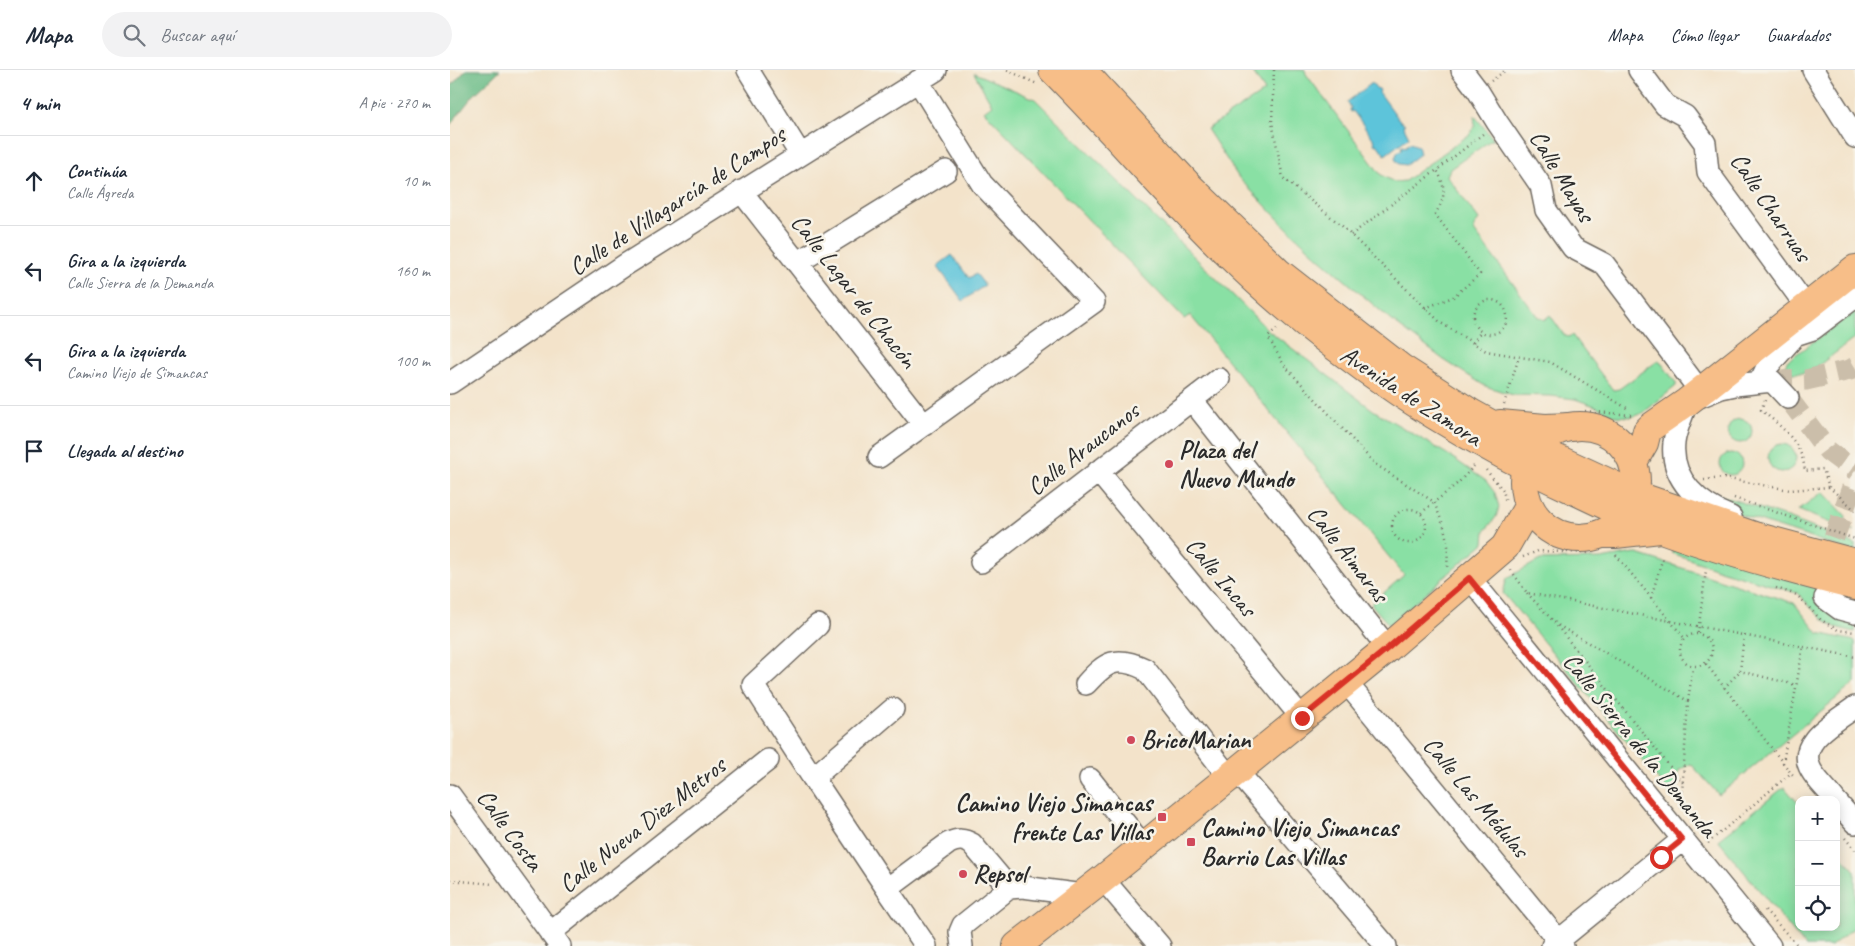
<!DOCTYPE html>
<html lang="es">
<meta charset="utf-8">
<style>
body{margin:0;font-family:Caveat,sans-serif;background:#f2f2f3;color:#1f2937}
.controls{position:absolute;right:15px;bottom:15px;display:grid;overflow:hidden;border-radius:10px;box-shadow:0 2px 12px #0003}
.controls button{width:45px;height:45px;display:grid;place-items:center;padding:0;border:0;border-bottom:1px solid #e0e1e3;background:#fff;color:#1f2937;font:25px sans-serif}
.stop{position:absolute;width:15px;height:15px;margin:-11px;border:4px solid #d93025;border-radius:50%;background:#fff}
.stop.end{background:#d93025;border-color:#fff;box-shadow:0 1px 5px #0008}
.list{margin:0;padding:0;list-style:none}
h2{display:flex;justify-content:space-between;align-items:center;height:65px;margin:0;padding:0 20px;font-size:21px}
h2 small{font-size:16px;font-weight:400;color:#747a83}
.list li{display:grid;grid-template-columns:32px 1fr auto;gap:15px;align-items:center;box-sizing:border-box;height:90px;padding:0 20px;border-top:1px solid #e0e1e3}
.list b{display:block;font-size:19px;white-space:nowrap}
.list p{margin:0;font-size:16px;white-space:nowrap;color:#747a83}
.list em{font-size:16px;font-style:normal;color:#747a83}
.icon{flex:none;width:28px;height:28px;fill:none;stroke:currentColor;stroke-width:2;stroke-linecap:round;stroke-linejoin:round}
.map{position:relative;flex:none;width:1405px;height:876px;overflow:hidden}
header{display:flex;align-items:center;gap:30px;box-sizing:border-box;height:70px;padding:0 25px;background:#fff;border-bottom:1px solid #e0e1e3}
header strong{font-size:24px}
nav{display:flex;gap:28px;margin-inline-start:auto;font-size:18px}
.search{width:350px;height:45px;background:#f2f2f3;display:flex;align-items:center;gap:12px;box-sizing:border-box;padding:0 18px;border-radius:28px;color:#747a83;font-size:19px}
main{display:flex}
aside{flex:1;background:#fff}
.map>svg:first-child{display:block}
.green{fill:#89e0a4;stroke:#5a8668}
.forest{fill:#6ebe8a;stroke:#4c745a}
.water{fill:#5dc4da;stroke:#447882}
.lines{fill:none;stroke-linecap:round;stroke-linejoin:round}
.minor-tunnel{stroke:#cbbeaa;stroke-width:21;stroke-dasharray:21 11;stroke-linecap:butt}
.minor-casing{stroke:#716b63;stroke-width:24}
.major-casing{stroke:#716b63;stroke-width:30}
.highway-casing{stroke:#716b63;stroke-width:30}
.path{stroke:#716b63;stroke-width:2.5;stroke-dasharray:1 4;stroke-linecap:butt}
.minor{stroke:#fff;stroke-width:21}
.major{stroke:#f7be88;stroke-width:28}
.highway{stroke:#f7be88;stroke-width:28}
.route{stroke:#d93025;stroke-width:6}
.poi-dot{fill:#d1495b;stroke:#f7f3e8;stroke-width:2}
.labels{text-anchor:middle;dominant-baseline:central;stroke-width:5;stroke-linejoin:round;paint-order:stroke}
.street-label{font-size:25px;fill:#2b2b2b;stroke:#f7f3e8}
.poi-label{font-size:25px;font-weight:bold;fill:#2b2b2b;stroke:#f7f3e8;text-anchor:start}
</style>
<header>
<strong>Mapa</strong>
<div class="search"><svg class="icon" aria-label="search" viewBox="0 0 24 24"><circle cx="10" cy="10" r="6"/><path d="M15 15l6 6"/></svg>Buscar aquí</div>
<nav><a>Mapa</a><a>Cómo llegar</a><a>Guardados</a></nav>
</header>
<main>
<aside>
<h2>4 min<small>A pie · 270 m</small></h2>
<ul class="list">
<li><svg class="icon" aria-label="ahead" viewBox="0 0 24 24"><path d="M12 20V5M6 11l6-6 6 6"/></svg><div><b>Continúa</b><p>Calle Ágreda</p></div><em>10 m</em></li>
<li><svg class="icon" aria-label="left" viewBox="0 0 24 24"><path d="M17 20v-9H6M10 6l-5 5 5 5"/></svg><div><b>Gira a la izquierda</b><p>Calle Sierra de la Demanda</p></div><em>160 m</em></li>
<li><svg class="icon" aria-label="left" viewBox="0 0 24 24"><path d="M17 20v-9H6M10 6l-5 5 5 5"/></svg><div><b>Gira a la izquierda</b><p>Camino Viejo de Simancas</p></div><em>100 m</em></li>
<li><svg class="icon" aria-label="arrive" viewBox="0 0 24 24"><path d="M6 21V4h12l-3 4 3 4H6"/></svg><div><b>Llegada al destino</b></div></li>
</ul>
</aside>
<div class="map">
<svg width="1405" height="876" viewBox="0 0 1405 876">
<rect width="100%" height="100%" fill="#f7f3e8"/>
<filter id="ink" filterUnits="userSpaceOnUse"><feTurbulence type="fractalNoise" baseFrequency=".02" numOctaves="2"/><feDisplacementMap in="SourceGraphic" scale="10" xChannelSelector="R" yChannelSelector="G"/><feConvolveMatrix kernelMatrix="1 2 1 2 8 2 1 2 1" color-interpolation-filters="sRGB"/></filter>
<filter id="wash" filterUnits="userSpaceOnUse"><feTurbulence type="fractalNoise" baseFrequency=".0096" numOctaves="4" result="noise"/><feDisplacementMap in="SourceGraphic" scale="20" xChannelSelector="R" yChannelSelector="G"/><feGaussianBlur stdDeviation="1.12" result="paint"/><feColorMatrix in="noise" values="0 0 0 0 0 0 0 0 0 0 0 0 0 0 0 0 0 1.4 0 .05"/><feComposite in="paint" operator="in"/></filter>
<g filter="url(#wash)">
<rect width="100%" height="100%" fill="#f3e3ca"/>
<!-- green -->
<path class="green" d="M801 0H855L856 4 931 105 944 112 955 111 1020 64 1025 55 1024 45 1044 70H1041L1000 99 997 106 1029 150 1024 156V161L1087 246 1094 250 1100 245 1114 265 1118 267 1122 265 1163 320 1169 319 1209 290 1226 313V316L1193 343 1181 347 1165 346 1145 336 1125 329 1101 326 1063 325 1035 316 994 290 941 250 867 186 836 157 789 108 757 59 815 21Z
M524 3 585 29 818 260 923 340 997 384 1036 411 1045 423 1049 437 1046 447 1035 461 1034 473 939 555 921 534 954 505 740 245 734 249 534 41 542 35Z
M1405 241V268L1364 299 1357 303H1339L1335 296 1337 291Z
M1278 361a12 12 0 1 1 24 0a12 12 0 1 1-24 0Z
M1318 388a14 14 0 1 1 28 0a14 14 0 1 1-28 0Z
M1270 394a11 11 0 1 1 22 0a11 11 0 1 1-22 0Z
M1248 418 1333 446 1405 474V482L1294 446 1260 432Z
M1373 422 1396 446 1394 457 1405 461 1393 458 1348 440Z
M1226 473 1405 524V562L1385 557 1371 548 1347 523 1273 501 1222 483Z
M1184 483 1344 533 1368 563 1405 571V613L1269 725 1241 694 1229 700 1226 731 1053 523 1057 508 1090 490 1151 489Z
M1334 717 1349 734V857H1386V779L1405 801V857L1381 876H1355L1268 770Z"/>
<!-- forest -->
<path class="forest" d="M16 0H50L22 27 0 55V17Z"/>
<!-- water -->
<path class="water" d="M922 13 927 19 928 18 930 20 929 22 951 52 955 54 953 55 959 67 935 85 927 74 925 75 924 73 925 71 903 41 901 42 900 40 901 38 897 32Z
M960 73 968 76 970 84 956 95 949 94 945 89 947 83 952 79 951 77 953 76 955 77Z
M502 185 519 208 526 204 535 215 513 231 487 196Z"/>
</g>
<g filter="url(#ink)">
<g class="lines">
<!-- minor-tunnel -->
<path class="minor-tunnel" d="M1322 311 1356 310 1400 300 1405 297
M1338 328 1378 381 1405 401
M1373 498 1405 409"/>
<defs>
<path id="minor" d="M298 0 350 84
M1012 0 1028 21 1047 52 1091 116 1096 140 1123 178 1154 194 1250 321
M1189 0 1215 35 1235 46 1255 73 1258 102 1356 236
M1363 0 1405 67
M291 121 474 355
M347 193 496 101
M1318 276 1323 272 1363 259 1405 227
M1310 312 1317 297 1342 269
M0 313 175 195 486 0
M742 330 938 578
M429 387 644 232 532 114 468 11
M648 401 852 648
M1281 447C1250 435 1220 410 1224 373 1225 360 1233 345 1237 332L1271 318 1285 315 1322 311 1338 328
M531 492 769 309
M1019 507 1320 876
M1375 528 1390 539 1405 543
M896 612 1113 876
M636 614C656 592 666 585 695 599L779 707
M443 639 363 708 437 819 476 876
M787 701 936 876
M363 708 303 615 368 555
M640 709 693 776
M0 725 110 876
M1385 730C1378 720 1367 711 1361 700 1345 672 1386 652 1405 637
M1386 731 1405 753
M653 809 710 876
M437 819 499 773C508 769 514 769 522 774L559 818
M100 863 318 690
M512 876 510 862 513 855 559 818 573 817 633 825
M1102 876 1232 770"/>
<path id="major" d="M1074 412a56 56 0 1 1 112 0a56 56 0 1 1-112 0Z
M1183 392 1194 373 1197 361 1201 357 1237 332 1405 199
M567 876 653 809 787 701 938 578 1055 477 1079 435"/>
<path id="highway" d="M603 0C676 74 743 155 821 224 913 305 1017 371 1128 422 1157 436 1187 450 1217 461 1278 483 1342 500 1405 516
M632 0 739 116 828 202 951 298 1021 343 1086 379 1185 425 1304 466 1405 493
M1050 354 1095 358 1121 357
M1150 464H1165L1210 459"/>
</defs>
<!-- minor casing -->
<use href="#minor" class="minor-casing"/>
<!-- major casing -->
<use href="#major" class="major-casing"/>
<!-- highway casing -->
<use href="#highway" class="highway-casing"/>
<!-- path -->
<path class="path" d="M557 0 587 14
M824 0 822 52 833 108 892 156 991 253 1036 281 1100 292 1180 340
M1041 11 1056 0
M901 165 987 100
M1023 247a17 17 0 1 1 34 0a17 17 0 1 1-34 0Z
M975 238 1003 227 1030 204 985 144C996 128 996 117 987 100L1034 63
M827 259 818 267 834 295 925 394 984 432 994 457 998 476 997 500
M1023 273 1031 261
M1315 330 1311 340C1332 357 1352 372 1355 401L1373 399 1379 417 1405 440
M1054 334 1069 287
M1135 341 1181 345 1183 347
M1036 400 1053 420 1056 433
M1254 410 1273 408 1340 420 1379 417
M1284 428 1405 469
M942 456a17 17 0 1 1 34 0a17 17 0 1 1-34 0Z
M971 443 1008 413 1024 396
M1166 485 1235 569
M1073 487 1088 481 1141 483
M1061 500 1077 523 1405 587
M1326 518 1347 525 1371 550 1388 560 1405 562
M1077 523 1106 554 1238 631 1231 739
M1201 528 1213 487
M1107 556 1233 713
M1248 563 1256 500
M1230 580a16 16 0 1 1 32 0a16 16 0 1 1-32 0Z
M1294 565 1290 601 1346 615
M1256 594 1341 703
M1274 618 1290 601
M1238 631 1243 597
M1333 693 1353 577
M1395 768 1405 780
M1258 773 1341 703 1343 705
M0 810 43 814
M1315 840 1348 876"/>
<!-- minor -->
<use href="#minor" class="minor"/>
<!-- major -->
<use href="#major" class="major"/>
<!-- highway -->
<use href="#highway" class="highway"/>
</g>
</g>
<g class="lines" filter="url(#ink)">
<!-- route -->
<path class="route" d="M852 648 938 578 1019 508 1232 770 1211 787"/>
</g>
<!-- markers -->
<g class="poi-dot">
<circle cx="719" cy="394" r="5"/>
<circle cx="681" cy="670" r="5"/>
<rect x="707" y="742" width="10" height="10" rx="2.5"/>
<rect x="736" y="767" width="10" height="10" rx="2.5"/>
<circle cx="513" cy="804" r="5"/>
</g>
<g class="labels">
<!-- street labels -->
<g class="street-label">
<text transform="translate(1112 106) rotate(59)">Calle Mayas</text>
<text transform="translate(227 131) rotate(-33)">Calle de Villagarcía de Campos</text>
<text transform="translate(1321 137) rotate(56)">Calle Charruas</text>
<text transform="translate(404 221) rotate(52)">Calle Lagar de Chacón</text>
<text transform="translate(961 326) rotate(33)">Avenida de Zamora</text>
<text transform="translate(633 379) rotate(-38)">Calle Araucanos</text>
<text transform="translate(898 484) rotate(52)">Calle Aimaras</text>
<text transform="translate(771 507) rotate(50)">Calle Incas</text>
<text transform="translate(1190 675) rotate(51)">Calle Sierra de la Demanda</text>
<text transform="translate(1026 727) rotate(50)">Calle Las Médulas</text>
<text transform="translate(192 755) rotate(-38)">Calle Nueva Diez Metros</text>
<text transform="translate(60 760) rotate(54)">Calle Costa</text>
</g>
<!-- poi labels -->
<g class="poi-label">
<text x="729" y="380">Plaza del<tspan x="729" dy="29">Nuevo Mundo</tspan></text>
<text x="691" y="670">BricoMarian</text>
<text x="702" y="733" text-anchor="end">Camino Viejo Simancas<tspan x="702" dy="29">frente Las Villas</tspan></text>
<text x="751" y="758">Camino Viejo Simancas<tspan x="751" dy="29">Barrio Las Villas</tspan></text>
<text x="523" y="804">Repsol</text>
</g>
</g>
</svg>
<div class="controls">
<button>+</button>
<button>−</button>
<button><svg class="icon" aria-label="locate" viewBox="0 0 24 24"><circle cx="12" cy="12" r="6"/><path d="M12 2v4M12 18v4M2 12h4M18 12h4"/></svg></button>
</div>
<div class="stop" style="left:1211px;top:787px"></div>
<div class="stop end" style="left:852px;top:648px"></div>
</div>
</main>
